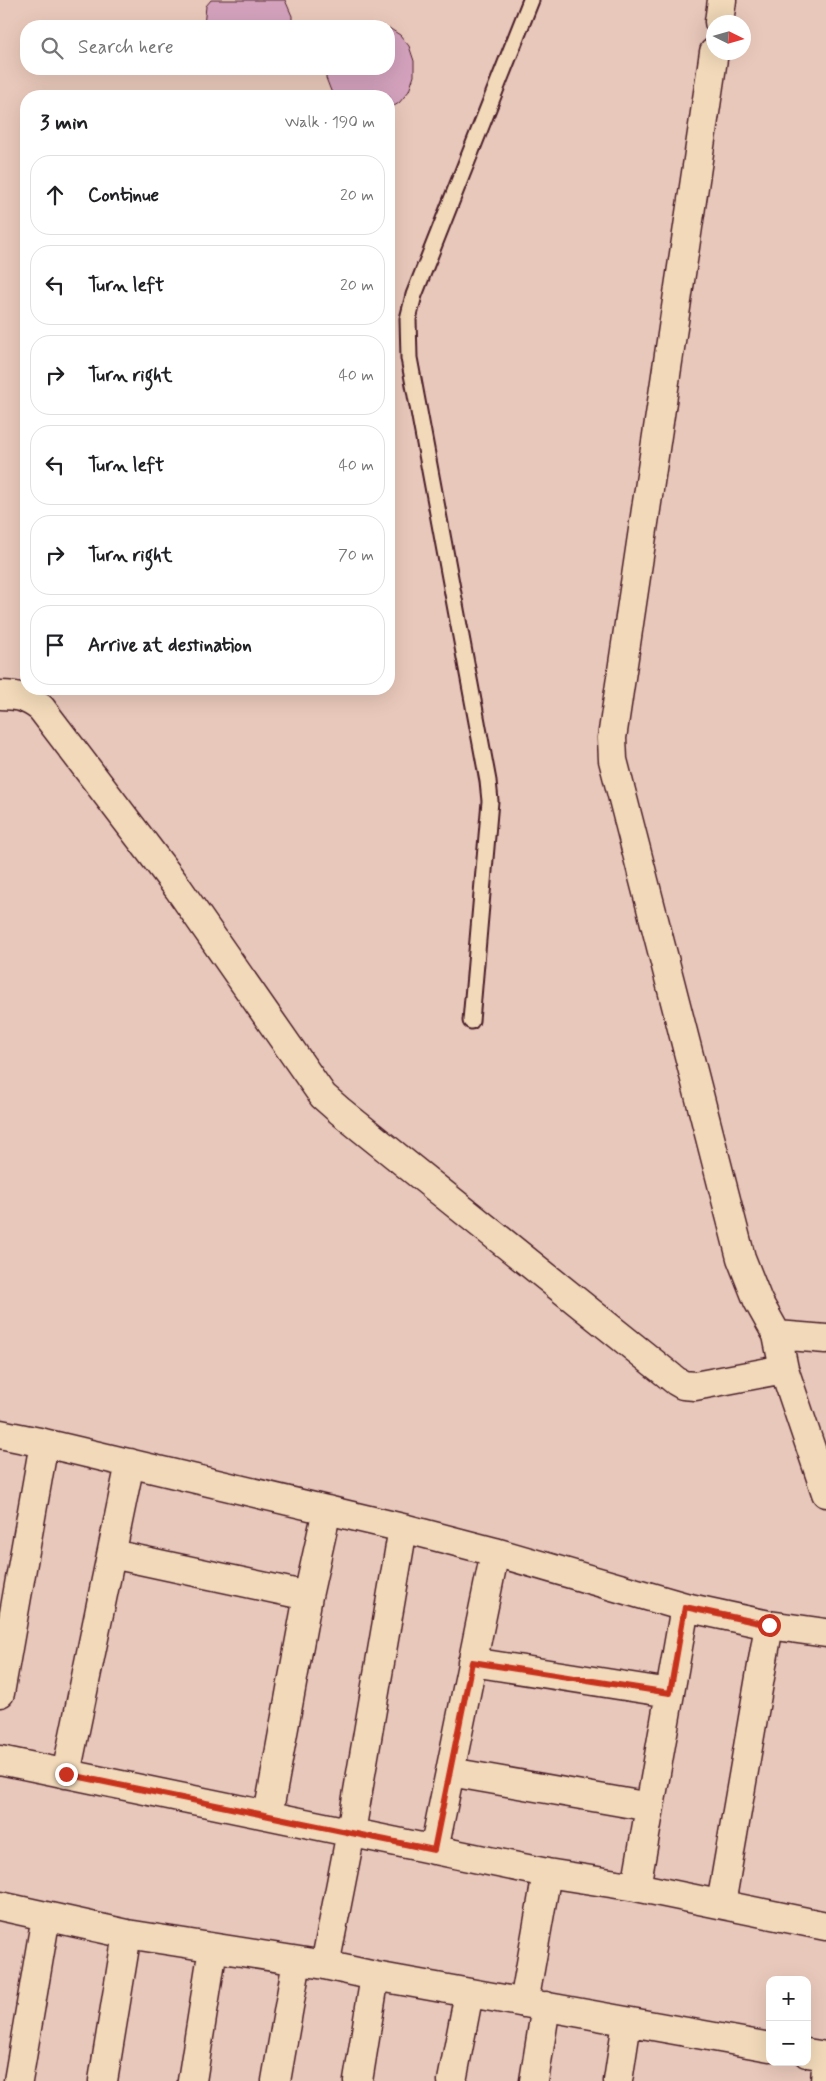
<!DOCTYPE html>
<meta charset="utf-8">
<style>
body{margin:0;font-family:Mynerve,sans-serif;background:#f6f6f6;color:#202124}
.controls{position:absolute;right:15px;bottom:15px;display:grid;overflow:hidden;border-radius:10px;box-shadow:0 5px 20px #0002}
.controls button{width:45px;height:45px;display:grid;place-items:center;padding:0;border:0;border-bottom:1px solid #e0e0e0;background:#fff;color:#202124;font:25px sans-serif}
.compass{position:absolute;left:706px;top:15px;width:45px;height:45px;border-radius:50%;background:#fff;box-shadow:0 5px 20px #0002;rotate:95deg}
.stop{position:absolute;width:15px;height:15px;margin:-11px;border:4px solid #c8321e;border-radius:50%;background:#fff}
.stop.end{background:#c8321e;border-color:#fff;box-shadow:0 1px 5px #0008}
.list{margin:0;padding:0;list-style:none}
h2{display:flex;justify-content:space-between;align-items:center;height:65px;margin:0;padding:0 20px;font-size:21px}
h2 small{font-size:16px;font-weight:400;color:#757577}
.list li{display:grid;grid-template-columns:32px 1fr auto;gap:15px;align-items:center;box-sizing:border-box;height:80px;margin:0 10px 10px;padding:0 10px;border:1px solid #e0e0e0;border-radius:20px}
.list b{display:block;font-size:19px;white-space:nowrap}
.list em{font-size:16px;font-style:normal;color:#757577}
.icon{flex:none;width:28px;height:28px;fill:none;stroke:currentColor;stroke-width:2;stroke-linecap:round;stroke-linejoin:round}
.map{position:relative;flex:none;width:826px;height:2081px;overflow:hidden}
.search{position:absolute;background:#fff;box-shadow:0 5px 20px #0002;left:20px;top:20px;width:375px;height:55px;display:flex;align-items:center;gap:12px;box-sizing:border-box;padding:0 18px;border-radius:20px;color:#757577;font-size:19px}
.panel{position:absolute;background:#fff;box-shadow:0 5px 20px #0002;left:20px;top:90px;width:375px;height:605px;border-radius:20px}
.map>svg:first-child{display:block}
.building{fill:#d3a1bc;stroke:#4a1f2b}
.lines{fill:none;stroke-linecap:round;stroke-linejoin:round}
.service-casing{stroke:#4a1f2b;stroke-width:19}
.minor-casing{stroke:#4a1f2b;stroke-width:31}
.service{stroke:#f1d9b9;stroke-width:15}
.minor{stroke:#f1d9b9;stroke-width:28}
.route{stroke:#c8321e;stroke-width:6}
</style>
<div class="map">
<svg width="826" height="2081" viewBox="0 0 826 2081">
<rect width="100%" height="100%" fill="#e8c8ba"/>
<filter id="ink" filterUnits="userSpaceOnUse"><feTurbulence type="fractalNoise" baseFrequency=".02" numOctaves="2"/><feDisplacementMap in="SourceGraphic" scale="10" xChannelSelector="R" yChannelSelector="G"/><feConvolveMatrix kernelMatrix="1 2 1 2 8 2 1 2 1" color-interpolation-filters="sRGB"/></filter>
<g filter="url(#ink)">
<!-- building -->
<path class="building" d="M211 0H285L292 16V26H204L206 6Z
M375 24 384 26H356L361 25Z
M389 28 400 35 409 46 414 61V76L409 91 399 103 389 109V96H336L331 91 326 78V69H389Z"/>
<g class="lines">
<defs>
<path id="service" d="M471 1021 490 801 488 781 409 358 408 319 414 295 531 0"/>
<path id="minor" d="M719 22 722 0
M714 52 612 738 613 760 741 1258 758 1301 777 1335 784 1369 826 1493
M0 695C17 695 27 697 41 708L178 888 323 1096 340 1111 676 1381 683 1385 695 1386 784 1369
M777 1335 826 1339
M0 1434 44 1443 403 1528 495 1552 685 1607 769 1625 826 1633
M112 1554 308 1596
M472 1662 670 1693
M0 1693 44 1443
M0 1760 547 1873 636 1887 826 1926
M450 1772 650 1807
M66 1774 130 1463
M268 1815 308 1596 327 1510
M434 1850 495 1552
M636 1887 685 1607
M721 1904 769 1625
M0 1906 127 1934 325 1965 375 1976 770 2047
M325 1965 351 1832 403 1528
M524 2003 547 1873
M807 2053 826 2056
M18 2081 46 1916
M103 2081 127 1934
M192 2081 213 1948
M276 2081 297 1961
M358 2081 375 1976
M452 2081 469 1993
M534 2081 546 2006
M618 2081 627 2022
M825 2081 826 2068"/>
</defs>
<!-- service casing -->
<use href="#service" class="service-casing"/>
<!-- minor casing -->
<use href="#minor" class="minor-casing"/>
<!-- service -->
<use href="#service" class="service"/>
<!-- minor -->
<use href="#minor" class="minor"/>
</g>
</g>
<g class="lines" filter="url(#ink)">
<!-- route -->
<path class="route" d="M66 1774 434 1850 472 1662 670 1693 685 1607 769 1625"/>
</g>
</svg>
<div class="controls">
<button>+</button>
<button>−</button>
</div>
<svg class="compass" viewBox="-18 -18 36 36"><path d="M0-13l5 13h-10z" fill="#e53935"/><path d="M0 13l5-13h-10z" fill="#757577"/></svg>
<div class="stop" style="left:769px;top:1625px"></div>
<div class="stop end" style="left:66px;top:1774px"></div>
<div class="search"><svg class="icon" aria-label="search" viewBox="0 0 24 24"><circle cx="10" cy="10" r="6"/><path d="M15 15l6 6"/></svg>Search here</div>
<section class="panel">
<h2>3 min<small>Walk · 190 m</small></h2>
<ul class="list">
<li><svg class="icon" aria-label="ahead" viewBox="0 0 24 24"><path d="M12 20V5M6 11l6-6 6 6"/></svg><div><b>Continue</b></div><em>20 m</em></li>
<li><svg class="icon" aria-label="left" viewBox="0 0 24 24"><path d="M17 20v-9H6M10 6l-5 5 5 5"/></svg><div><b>Turn left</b></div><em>20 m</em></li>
<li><svg class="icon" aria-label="right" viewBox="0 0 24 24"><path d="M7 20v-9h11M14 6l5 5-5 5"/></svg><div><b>Turn right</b></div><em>40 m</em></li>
<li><svg class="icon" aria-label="left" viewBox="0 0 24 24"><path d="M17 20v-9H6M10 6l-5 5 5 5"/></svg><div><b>Turn left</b></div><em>40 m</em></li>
<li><svg class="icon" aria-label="right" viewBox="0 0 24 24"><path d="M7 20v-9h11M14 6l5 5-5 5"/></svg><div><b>Turn right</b></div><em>70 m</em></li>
<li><svg class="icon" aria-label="arrive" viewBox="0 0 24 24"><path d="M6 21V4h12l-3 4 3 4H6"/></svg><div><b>Arrive at destination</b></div></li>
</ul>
</section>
</div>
